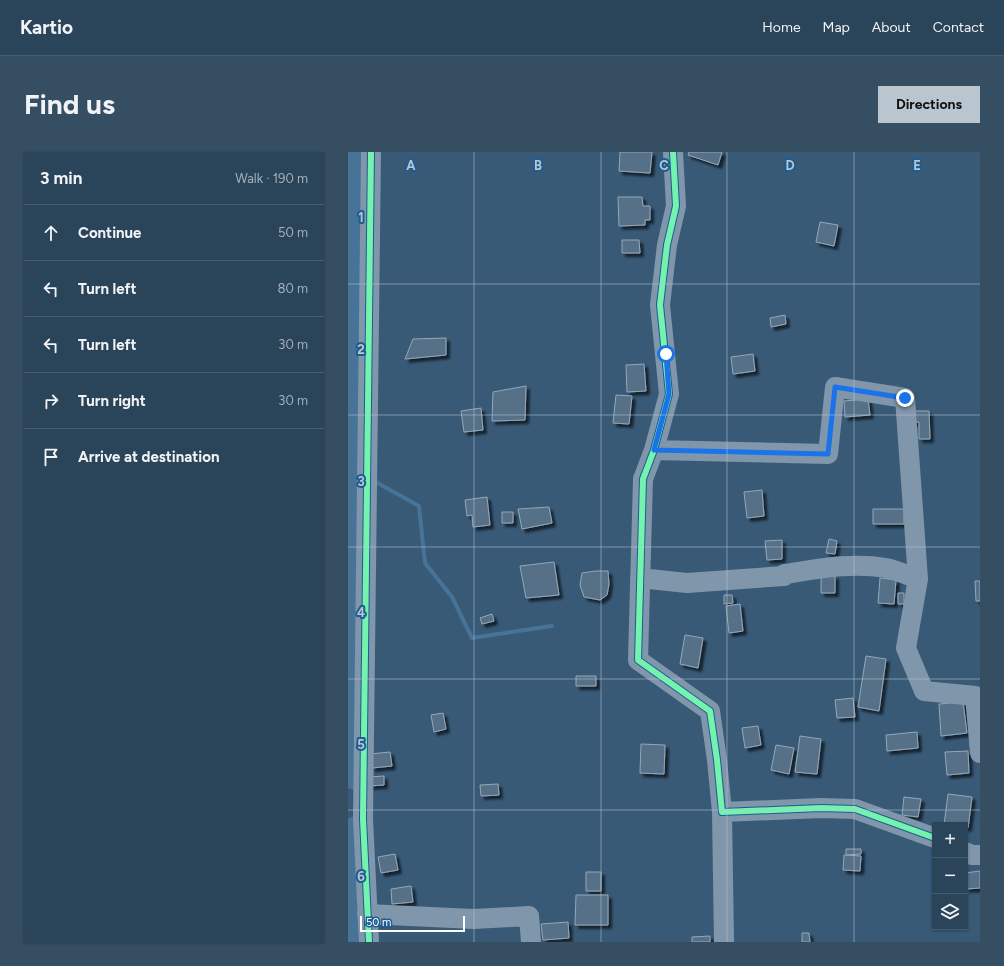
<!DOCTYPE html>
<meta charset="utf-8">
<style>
body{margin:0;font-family:Figtree,sans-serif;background:#364e62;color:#f1f3f6}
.controls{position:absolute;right:12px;bottom:12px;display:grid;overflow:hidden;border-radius:0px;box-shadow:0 1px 3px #0004}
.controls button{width:36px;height:36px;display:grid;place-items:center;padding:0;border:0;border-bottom:1px solid #465c6f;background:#2a4459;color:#f1f3f6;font:20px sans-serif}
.scale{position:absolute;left:12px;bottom:10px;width:105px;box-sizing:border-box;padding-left:4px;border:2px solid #fff;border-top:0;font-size:11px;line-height:14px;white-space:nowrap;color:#fff;-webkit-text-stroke:3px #1e5c91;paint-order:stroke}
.stop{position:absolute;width:12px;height:12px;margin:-9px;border:3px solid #1a73e8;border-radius:50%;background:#fff}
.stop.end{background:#1a73e8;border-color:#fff;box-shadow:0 1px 4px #0008}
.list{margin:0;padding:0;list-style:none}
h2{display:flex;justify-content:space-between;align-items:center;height:52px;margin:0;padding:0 16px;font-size:17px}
h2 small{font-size:13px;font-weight:400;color:#a5b0ba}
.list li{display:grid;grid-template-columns:26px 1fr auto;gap:12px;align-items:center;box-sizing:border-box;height:56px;padding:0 16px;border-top:1px solid #465c6f}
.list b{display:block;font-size:15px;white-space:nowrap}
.list em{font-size:13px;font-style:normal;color:#a5b0ba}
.icon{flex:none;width:22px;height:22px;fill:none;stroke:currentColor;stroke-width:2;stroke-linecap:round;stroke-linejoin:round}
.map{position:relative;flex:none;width:632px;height:790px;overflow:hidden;border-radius:0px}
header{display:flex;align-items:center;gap:24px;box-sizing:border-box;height:56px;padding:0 20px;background:#2a4459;border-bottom:1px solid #465c6f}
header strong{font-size:19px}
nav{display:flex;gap:22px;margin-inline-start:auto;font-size:14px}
.intro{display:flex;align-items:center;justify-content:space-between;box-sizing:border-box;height:96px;padding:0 24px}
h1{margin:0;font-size:28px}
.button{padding:10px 18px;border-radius:0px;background:#b9c5cf;color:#111;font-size:14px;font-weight:700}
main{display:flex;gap:24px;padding:0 24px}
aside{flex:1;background:#2a4459;border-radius:0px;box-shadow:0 1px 3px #0004}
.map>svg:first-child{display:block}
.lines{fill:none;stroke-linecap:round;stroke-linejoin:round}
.stream{stroke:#477398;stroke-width:4}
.river{stroke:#477398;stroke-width:25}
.building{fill:#547087;stroke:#94a8b8;filter:url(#shadow)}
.minor{stroke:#8096aa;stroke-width:20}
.cycleway-casing{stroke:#1e5c91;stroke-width:8}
.cycleway{stroke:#73f3ae;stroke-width:6}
.route{stroke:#1a73e8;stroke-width:5}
.grid{fill:none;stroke:#b9c5cf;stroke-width:1;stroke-opacity:0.55}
.grid-label{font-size:13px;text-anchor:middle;font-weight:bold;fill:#b9c5cf;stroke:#1e5c91;stroke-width:4;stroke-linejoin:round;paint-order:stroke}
</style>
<header>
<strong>Kartio</strong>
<nav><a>Home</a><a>Map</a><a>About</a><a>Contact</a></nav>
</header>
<div class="intro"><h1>Find us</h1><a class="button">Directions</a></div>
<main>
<aside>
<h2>3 min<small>Walk · 190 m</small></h2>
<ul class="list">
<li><svg class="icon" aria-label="ahead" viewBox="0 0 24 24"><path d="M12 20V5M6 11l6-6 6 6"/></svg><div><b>Continue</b></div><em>50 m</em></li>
<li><svg class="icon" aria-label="left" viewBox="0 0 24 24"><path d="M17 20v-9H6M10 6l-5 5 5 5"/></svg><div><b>Turn left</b></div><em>80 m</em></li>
<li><svg class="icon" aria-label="left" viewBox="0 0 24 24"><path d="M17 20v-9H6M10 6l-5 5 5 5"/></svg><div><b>Turn left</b></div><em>30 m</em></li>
<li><svg class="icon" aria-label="right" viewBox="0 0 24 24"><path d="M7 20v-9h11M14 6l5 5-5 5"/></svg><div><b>Turn right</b></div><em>30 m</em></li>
<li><svg class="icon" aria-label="arrive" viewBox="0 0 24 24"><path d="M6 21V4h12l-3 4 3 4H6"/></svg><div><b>Arrive at destination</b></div></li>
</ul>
</aside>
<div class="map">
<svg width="632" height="790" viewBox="0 0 632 790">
<defs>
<filter id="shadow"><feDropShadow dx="3.5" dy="3.5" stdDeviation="1" flood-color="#0009"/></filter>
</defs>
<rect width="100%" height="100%" fill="#385a77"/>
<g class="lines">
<!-- stream -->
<path class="stream" d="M26 329 71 354 77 411 104 445 124 486 204 474"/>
<!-- river -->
<path class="river" d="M6 625 5 543 10 326 4 150 9 0
M7 677 8 790"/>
</g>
<!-- building -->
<path class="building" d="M272 0H304L302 21 271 19Z
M341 0H374L370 13 340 3Z
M270 45H294L295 54H302V68H297V73L271 74Z
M472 70 490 73 486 94 468 90Z
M274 88H291L292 101H274Z
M437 163 438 172 423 175 422 166Z
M98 186V203L57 207 65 187Z
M405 202 407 219 385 222 383 205Z
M296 212 298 239 279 240 278 213Z
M178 234 177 268 144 269 145 240Z
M268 243 284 244 281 272 265 271Z
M520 247 522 263 497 265 496 249Z
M133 256 135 278 116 280 113 259Z
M561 259H581L582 287H571V270L561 271Z
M414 338 416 364 399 366 396 340Z
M139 345 142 373 125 375 124 363 119 364 117 348Z
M201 355 204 371 174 377 170 357Z
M525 357H556V372H525Z
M154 360H165V371H154Z
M481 387 489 389 487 402 478 401Z
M434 388V407L419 408 417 389Z
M206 410 211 443 178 446 172 414Z
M248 419H260L261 432 259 443 252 448 236 445 232 433 234 421Z
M473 424H487V441H473Z
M532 426 548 428 546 452 530 451Z
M627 429H632V449H628Z
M550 441H556V452H550Z
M376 443H384L385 451 376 452Z
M392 452 395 479 381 481 378 454Z
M144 462 146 469 134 472 132 466Z
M337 483 355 486 350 516 332 512Z
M518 504 538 507 531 559 510 555Z
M228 524H248V534H228Z
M505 546 507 565 489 566 487 548Z
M615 550 619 581 593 584 591 552Z
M95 561 98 577 86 580 83 563Z
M410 574 413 593 397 596 394 576Z
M569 580 570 596 539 599 538 583Z
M452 584 473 587 469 622 447 620Z
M293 592 317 593 316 622 292 621Z
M428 593 446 596 441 622 423 618Z
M620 599 621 621 599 623 597 600Z
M42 600 44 614 24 616 22 602Z
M36 624V633L21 634 20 625Z
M150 632 151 643 133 644 132 633Z
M600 642 624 645 620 676H617V673H596Z
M556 645 573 647 570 665 554 663Z
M498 697H513V702L498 703Z
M47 702 50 718 33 721 30 705Z
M496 703 513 704 512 719 495 718Z
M632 719V736L618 737 617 721Z
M238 720H253V739H238Z
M63 734 65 750 44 752 43 737Z
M228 743H260V773H227Z
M220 770 221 786 195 788 193 772Z
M454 781H461L462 790H454Z
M362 784V790H344V785Z"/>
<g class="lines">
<!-- minor -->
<path class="minor" d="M325 0 328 54 319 93 312 153 321 242 306 298 295 327 290 508 362 559 369 608 374 660 473 656 507 657 587 686
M306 298 480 302 487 235 557 246 570 427 558 496 576 539 627 544 632 601
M292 426 339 431 436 424 437 422C470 417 504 410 538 416 548 418 559 423 570 427
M374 660 376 790
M617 700 624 703H632
M19 762 126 767 181 764 183 790
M21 790 15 667 23 0"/>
<defs>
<path id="cycleway" d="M325 0 328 54 319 93 312 153 321 242 306 298 295 327 290 508 362 559 369 608 374 660 473 656 507 657 587 686
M21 790 15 667 23 0"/>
</defs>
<!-- cycleway casing -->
<use href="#cycleway" class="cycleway-casing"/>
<!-- cycleway -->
<use href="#cycleway" class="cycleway"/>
</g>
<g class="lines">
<!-- route -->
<path class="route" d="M318 202 321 242 306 298 480 302 487 235 557 246"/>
</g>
<!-- grid -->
<path class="grid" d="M126 0V790M253 0V790M379 0V790M506 0V790M0 132H632M0 263H632M0 395H632M0 527H632M0 658H632"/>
<g class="grid-label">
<text x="63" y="18">A</text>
<text x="190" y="18">B</text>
<text x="316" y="18">C</text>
<text x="442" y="18">D</text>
<text x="569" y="18">E</text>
<text x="13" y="70">1</text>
<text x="13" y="202">2</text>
<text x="13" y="334">3</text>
<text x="13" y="465">4</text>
<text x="13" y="597">5</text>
<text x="13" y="729">6</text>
</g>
</svg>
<div class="controls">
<button>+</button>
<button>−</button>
<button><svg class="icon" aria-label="layers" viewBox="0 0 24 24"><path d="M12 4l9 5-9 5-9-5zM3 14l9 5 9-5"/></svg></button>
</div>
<div class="scale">50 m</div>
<div class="stop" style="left:318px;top:202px"></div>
<div class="stop end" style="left:557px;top:246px"></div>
</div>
</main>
